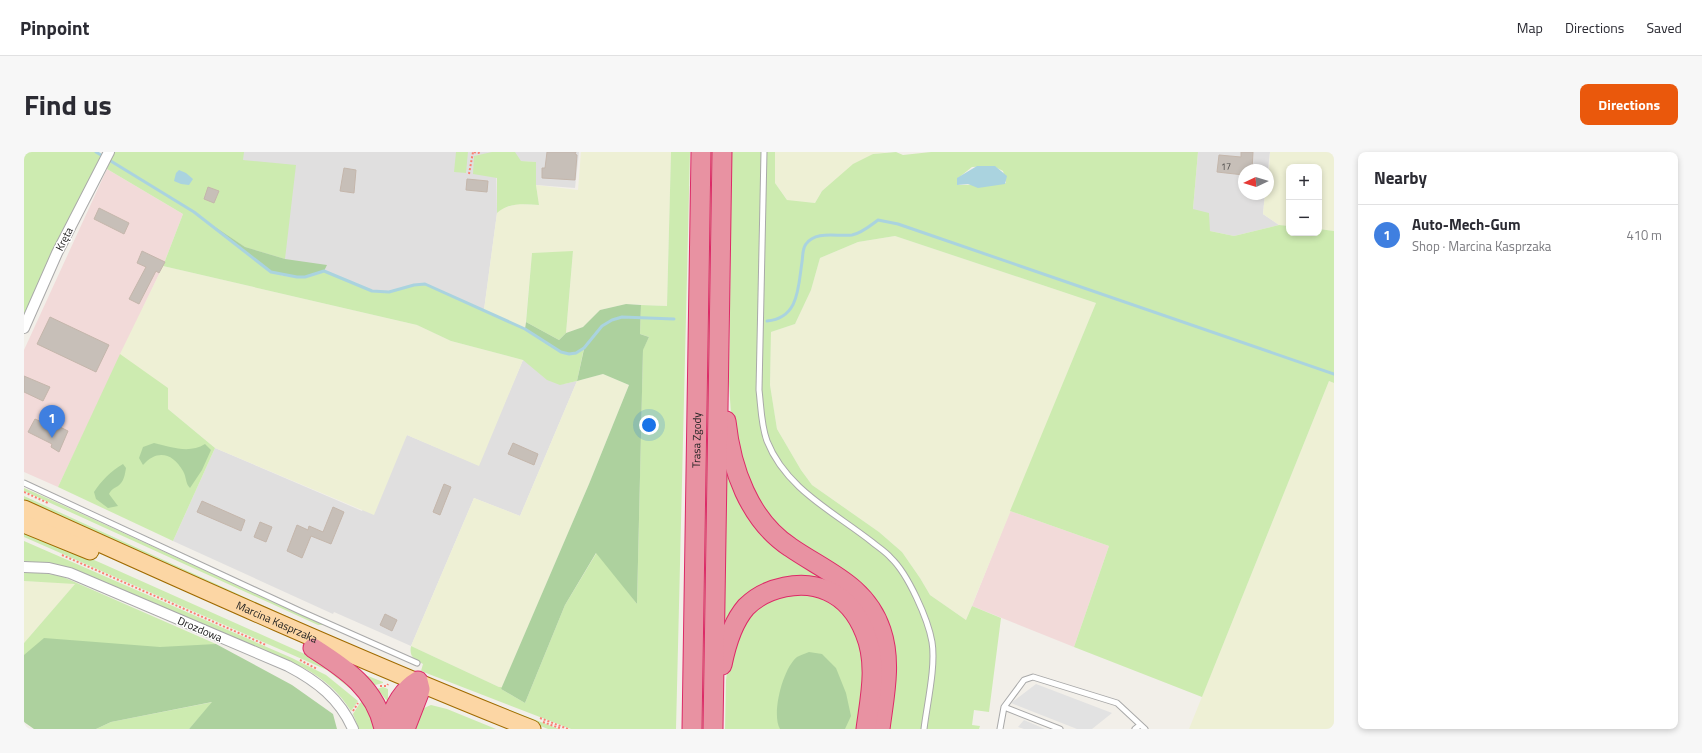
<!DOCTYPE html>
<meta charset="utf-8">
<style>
body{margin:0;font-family:"Titillium Web",sans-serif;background:#f7f7f7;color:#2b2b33}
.controls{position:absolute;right:12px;top:12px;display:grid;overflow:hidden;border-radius:8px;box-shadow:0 2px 6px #0003}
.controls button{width:36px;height:36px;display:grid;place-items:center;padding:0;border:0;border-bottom:1px solid #e1e1e2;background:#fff;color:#2b2b33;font:20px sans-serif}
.compass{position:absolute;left:1214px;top:12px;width:36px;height:36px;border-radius:50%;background:#fff;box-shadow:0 2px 6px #0003;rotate:266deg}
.you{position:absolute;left:625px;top:273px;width:14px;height:14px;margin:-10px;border:3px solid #fff;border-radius:50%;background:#1a73e8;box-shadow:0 0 0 6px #1a73e833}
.badge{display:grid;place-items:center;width:26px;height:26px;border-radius:50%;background:#ea580c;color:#fff;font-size:13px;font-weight:700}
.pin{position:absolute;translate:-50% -33px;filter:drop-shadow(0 1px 2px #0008)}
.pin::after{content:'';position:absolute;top:21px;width:14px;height:12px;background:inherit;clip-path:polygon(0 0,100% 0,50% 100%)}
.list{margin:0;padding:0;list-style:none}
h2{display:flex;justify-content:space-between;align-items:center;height:52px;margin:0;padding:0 16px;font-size:17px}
h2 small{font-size:13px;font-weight:400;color:#7c7c81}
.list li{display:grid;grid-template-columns:26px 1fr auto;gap:12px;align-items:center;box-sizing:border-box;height:60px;padding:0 16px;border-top:1px solid #e1e1e2}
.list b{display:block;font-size:15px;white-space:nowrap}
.list p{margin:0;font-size:13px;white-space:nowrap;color:#7c7c81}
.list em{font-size:13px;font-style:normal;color:#7c7c81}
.map{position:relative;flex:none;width:1310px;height:577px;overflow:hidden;border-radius:8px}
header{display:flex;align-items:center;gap:24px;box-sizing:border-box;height:56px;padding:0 20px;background:#fff;border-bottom:1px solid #e1e1e2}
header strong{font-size:19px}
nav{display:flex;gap:22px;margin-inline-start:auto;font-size:14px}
.intro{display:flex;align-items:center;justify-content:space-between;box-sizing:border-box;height:96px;padding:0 24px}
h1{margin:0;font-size:28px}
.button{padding:10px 18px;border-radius:8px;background:#ea580c;color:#fff;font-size:14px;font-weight:700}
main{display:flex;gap:24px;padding:0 24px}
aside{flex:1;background:#fff;border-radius:8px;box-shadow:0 2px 6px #0003}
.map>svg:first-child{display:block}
.residential{fill:#e0dfdf}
.commercial{fill:#f2dad9}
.farmland{fill:#eef0d5}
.grass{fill:#cdebb0;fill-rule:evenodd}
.forest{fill:#add19e}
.parking{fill:#e2e2e2}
.water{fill:#aad3df}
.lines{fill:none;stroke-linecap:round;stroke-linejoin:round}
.stream{stroke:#aad3df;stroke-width:3}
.building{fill:#c7bfb8;stroke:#c4b6ab}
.lane-casing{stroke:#a9a9a9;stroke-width:7}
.street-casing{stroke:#a9a9a9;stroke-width:12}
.primary-casing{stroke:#a06b00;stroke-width:19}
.highway-casing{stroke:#dc2a67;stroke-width:21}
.path{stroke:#fa8072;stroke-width:2;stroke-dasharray:2 2;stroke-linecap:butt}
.lane{stroke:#fff;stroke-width:5}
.street{stroke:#fff;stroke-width:10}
.primary{stroke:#fcd6a4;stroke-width:17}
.highway{stroke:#e892a2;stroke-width:19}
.labels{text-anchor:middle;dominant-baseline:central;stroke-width:3;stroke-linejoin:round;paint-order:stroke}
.number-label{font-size:9px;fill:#4b4948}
.street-label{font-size:11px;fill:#222;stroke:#fff}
</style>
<header>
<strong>Pinpoint</strong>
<nav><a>Map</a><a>Directions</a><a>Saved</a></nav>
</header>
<div class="intro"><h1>Find us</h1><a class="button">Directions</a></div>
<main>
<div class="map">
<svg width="1310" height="577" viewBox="0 0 1310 577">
<rect width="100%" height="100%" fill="#f2efe9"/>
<!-- residential -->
<path class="residential" d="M89 0H555L551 36 512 33V10L472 8 473 61 460 158 401 132 390 133 365 140 348 139 330 130 247 120Z
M1174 0H1246L1244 18H1220V42H1241L1239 62 1255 73 1210 84 1186 79 1169 57Z
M499 208 540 232 553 229 496 364 450 346 387 494 310 460 309 462 149 389 191 296 338 359 383 283 454 313Z"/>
<!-- commercial -->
<path class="commercial" d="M83 17 159 62 139 114 34 335 0 320V198Z
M986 359 1085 394 1050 495 948 454Z"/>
<!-- farmland -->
<path class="farmland" d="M557 0H647L643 154 602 152 576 158 559 175 542 181 549 100 508 101 501 177 460 158 473 61 479 56 494 52 515 53 512 33 554 38Z
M751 0H863L849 2 798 39 791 51 764 49 751 31Z
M1246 0H1310V79L1295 77V15H1265V74L1255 73 1239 62 1241 42H1244Z
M871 84 1072 151 942 468 906 443 896 426 878 400 855 380 788 333 777 318 753 277 746 233 747 180 771 172 787 138 796 106 834 90Z
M139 114 393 173 427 189 499 208 455 314 383 283 350 363 191 296 144 257 96 202Z
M579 222 605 233 565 332 478 535H475L387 494 450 346 496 364 553 229Z
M1305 229 1310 231V577H1165Z
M0 429 52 431 0 491Z"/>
<!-- grass -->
<path class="grass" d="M0 0H72L79 4 0 167Z
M89 0H220L219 8 272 13 261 107 221 95 187 73 247 120 260 124 280 125 300 119 348 139 365 140 390 133 401 132 501 177 537 200 560 196 553 229 536 233 523 228 499 208 427 189 393 173 139 114 159 62 83 17Z
M432 0H444L442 21 430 20Z
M468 0H491L497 9 512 10V33L515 53C500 52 485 50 473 61V26L449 22 450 4Z
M647 0H666L652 577H547L397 519 399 512C390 507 385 505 387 494L475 535H478L477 537 501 551 541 453 573 400 613 452 619 197 625 185 616 182 617 153 643 154Z
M683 0H693L683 577H674Z
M708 0H751V31L763 48 791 51 798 39 829 12 849 2 872 0 879 3 907 0H1174L1169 57 1185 61 1186 79 1210 84 1255 73 1265 74V81H1295V77L1310 79V231L1305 229 1178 545 1050 495 1085 394 986 359 1072 151 871 84 834 90 796 106 787 138 771 172 747 180 746 233 753 277 777 318 788 333 855 380 878 400 896 426 906 443 942 468 948 454 977 466 965 560 950 558 948 573 956 574 955 577H861L868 503 734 351 708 279 705 231ZM969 14 979 19 982 31 978 32 933 33V27L948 15Z
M549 99 542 181 535 188 502 170 508 101Z
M96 202 144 236V257L191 296 149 389 34 335Z
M703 316 722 359 799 421 845 476 782 427 700 477Z
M0 336 23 346 300 473H294L0 339Z
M0 344 367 512 0 351Z
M0 378 77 411 292 507 312 518 334 543 303 518 0 385Z
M0 389 268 506 302 523 334 549 327 559C315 540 300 527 280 516L49 417 22 410H0Z
M0 420H12L37 424 192 492 0 532V491L51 432 0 429Z
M774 438 796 443 823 463 835 480 841 504 837 577H701L702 528 704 513 723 464 748 443Z
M375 515 535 577H524L375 517Z
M339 522 359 530V531L347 534Z
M359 535 364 537V550L353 537Z
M343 547 354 577H335L329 562 336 551Z
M189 550 165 577H72L87 570Z
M407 553 423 557 472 577H389C392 564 393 558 407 553Z"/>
<!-- forest -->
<path class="forest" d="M185 71 221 95 261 107 303 113 300 119 281 125H273L247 120Z
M602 152 617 153 616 182 625 185 619 198 613 452 572 401 541 453 501 551 477 537 565 332 605 233 579 222 553 229 560 197C555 199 552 202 546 202 533 202 512 184 501 177L502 170 535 188 542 181 559 175 576 158Z
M130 291C147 295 165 302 181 292L187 298 178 318 166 336C161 331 163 326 159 319 149 301 133 297 119 313L115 306 119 295Z
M99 312 102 316C101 322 100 330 94 334 89 337 88 337 85 342L94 354 84 356 72 347 70 340C77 329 87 319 99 312Z
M20 486 136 495 192 492 268 533 309 562 313 577H165L188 550 87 570 72 577H10L0 570V503Z
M785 500 798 502 812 516 822 541 827 564 821 577H756C747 562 759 516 773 505 776 503 781 502 785 500Z"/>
<!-- parking -->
<path class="parking" d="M1012 532 1088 561 1068 577H1053L987 551Z
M1000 568 1021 577H1000L994 575Z"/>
<!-- water -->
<path class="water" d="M953 14H971L983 24 981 32 954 36 944 32 933 33V26Z
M155 18 162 21 169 27 165 33 157 32 150 29 152 21Z"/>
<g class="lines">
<!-- stream -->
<path class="stream" d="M72 0 170 60 247 120 273 125H281L300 119 348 139 365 140 390 133 401 132 501 177 537 200 545 202 552 201 560 196 578 174 588 168 598 165 650 167
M743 169C775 166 774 136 778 110 779 105 778 97 782 92 792 78 814 85 828 83 838 81 847 73 854 68L874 72 1310 222"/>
</g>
<!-- building -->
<path class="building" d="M523 0H552L551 2 553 3 551 28 518 26V16H521Z
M1217 0H1229L1228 18H1220V23L1193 20 1195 3 1217 5Z
M320 16 332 18 330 41 316 39Z
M443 27 464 29 463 40 442 38Z
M184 35 195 39 190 51 180 47Z
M75 56 105 71 100 82 70 67Z
M118 99 141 110 135 121 132 119 115 152 105 147 122 115 113 111Z
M26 165 85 193 72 220 13 192Z
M0 224 26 235 19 249 0 240Z
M11 267 35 278 36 275 44 279 35 300 27 295 28 292 4 280Z
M489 291 514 302 510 313 484 302Z
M420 332 427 335 416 363 409 360Z
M178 349 221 368 217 379 173 360Z
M309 355 320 360 307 392 287 384 278 406 263 399 273 373 284 378 285 374 299 380Z
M236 370 248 375 242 390 230 385Z
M361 462 373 468 368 479 356 473Z"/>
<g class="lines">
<defs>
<path id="lane" d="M740 0 735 238C737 254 737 273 743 289 762 337 810 360 848 390 854 395 862 400 867 406 884 422 904 467 908 490 912 514 903 552 900 577
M0 331 278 460 393 511
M980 555 1036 577
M976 577 980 555 1000 528 1009 525 1093 551 1121 577
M1111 577 1116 573"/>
<path id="street" d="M0 176 33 101 85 0
M0 415 25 416 46 421 264 514C293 529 316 547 329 577"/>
<g id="primary">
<path id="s1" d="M0 357C168 433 337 509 508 577"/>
<path d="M0 372 66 399"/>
</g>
<g id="highway">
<path d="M702 269C707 316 725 368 766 395 802 420 842 433 857 478 868 510 860 545 856 577"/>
<path d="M289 496C322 517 352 537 360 577"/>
<path d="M698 513C702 493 708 471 722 455 742 435 778 427 804 439 822 447 834 463 841 481 854 512 846 546 842 577"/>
<path d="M363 577C368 559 377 539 394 529L396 537 395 541 381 577"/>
<path id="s2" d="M668 577 677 0"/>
<path d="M689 577 698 0"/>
</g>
</defs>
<!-- lane casing -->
<use href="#lane" class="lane-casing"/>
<!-- street casing -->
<use href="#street" class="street-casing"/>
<!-- primary casing -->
<use href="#primary" class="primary-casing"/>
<!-- highway casing -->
<use href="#highway" class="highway-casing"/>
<!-- path -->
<path class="path" d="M450 0 454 1 457 0
M445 22 449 0
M0 340 24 351
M38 403 242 493
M276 508 293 517
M356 534H363L364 532
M329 559 334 551
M516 566 544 577
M519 570 538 577"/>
<!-- lane -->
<use href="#lane" class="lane"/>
<!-- street -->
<use href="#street" class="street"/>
<!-- primary -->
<use href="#primary" class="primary"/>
<!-- highway -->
<use href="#highway" class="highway"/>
</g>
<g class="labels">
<!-- number labels -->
<g class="number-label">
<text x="1202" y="14">17</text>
</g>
<!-- street labels -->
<g class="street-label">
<text transform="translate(40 87) rotate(-63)">Kręta</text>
<text stroke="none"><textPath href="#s2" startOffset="289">Trasa Zgody</textPath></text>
<text stroke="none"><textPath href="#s1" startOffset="277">Marcina Kasprzaka</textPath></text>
<text transform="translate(176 477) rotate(23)">Drozdowa</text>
</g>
</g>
</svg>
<div class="controls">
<button>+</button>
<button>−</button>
</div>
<svg class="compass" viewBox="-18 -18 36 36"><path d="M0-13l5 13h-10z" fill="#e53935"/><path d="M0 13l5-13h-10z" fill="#7c7c81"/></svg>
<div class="you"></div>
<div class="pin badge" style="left:28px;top:286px;background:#3f7fe0">1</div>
</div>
<aside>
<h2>Nearby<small></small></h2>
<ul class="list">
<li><span class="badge" style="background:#3f7fe0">1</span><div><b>Auto-Mech-Gum</b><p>Shop · Marcina Kasprzaka</p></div><em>410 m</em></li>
</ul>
</aside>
</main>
